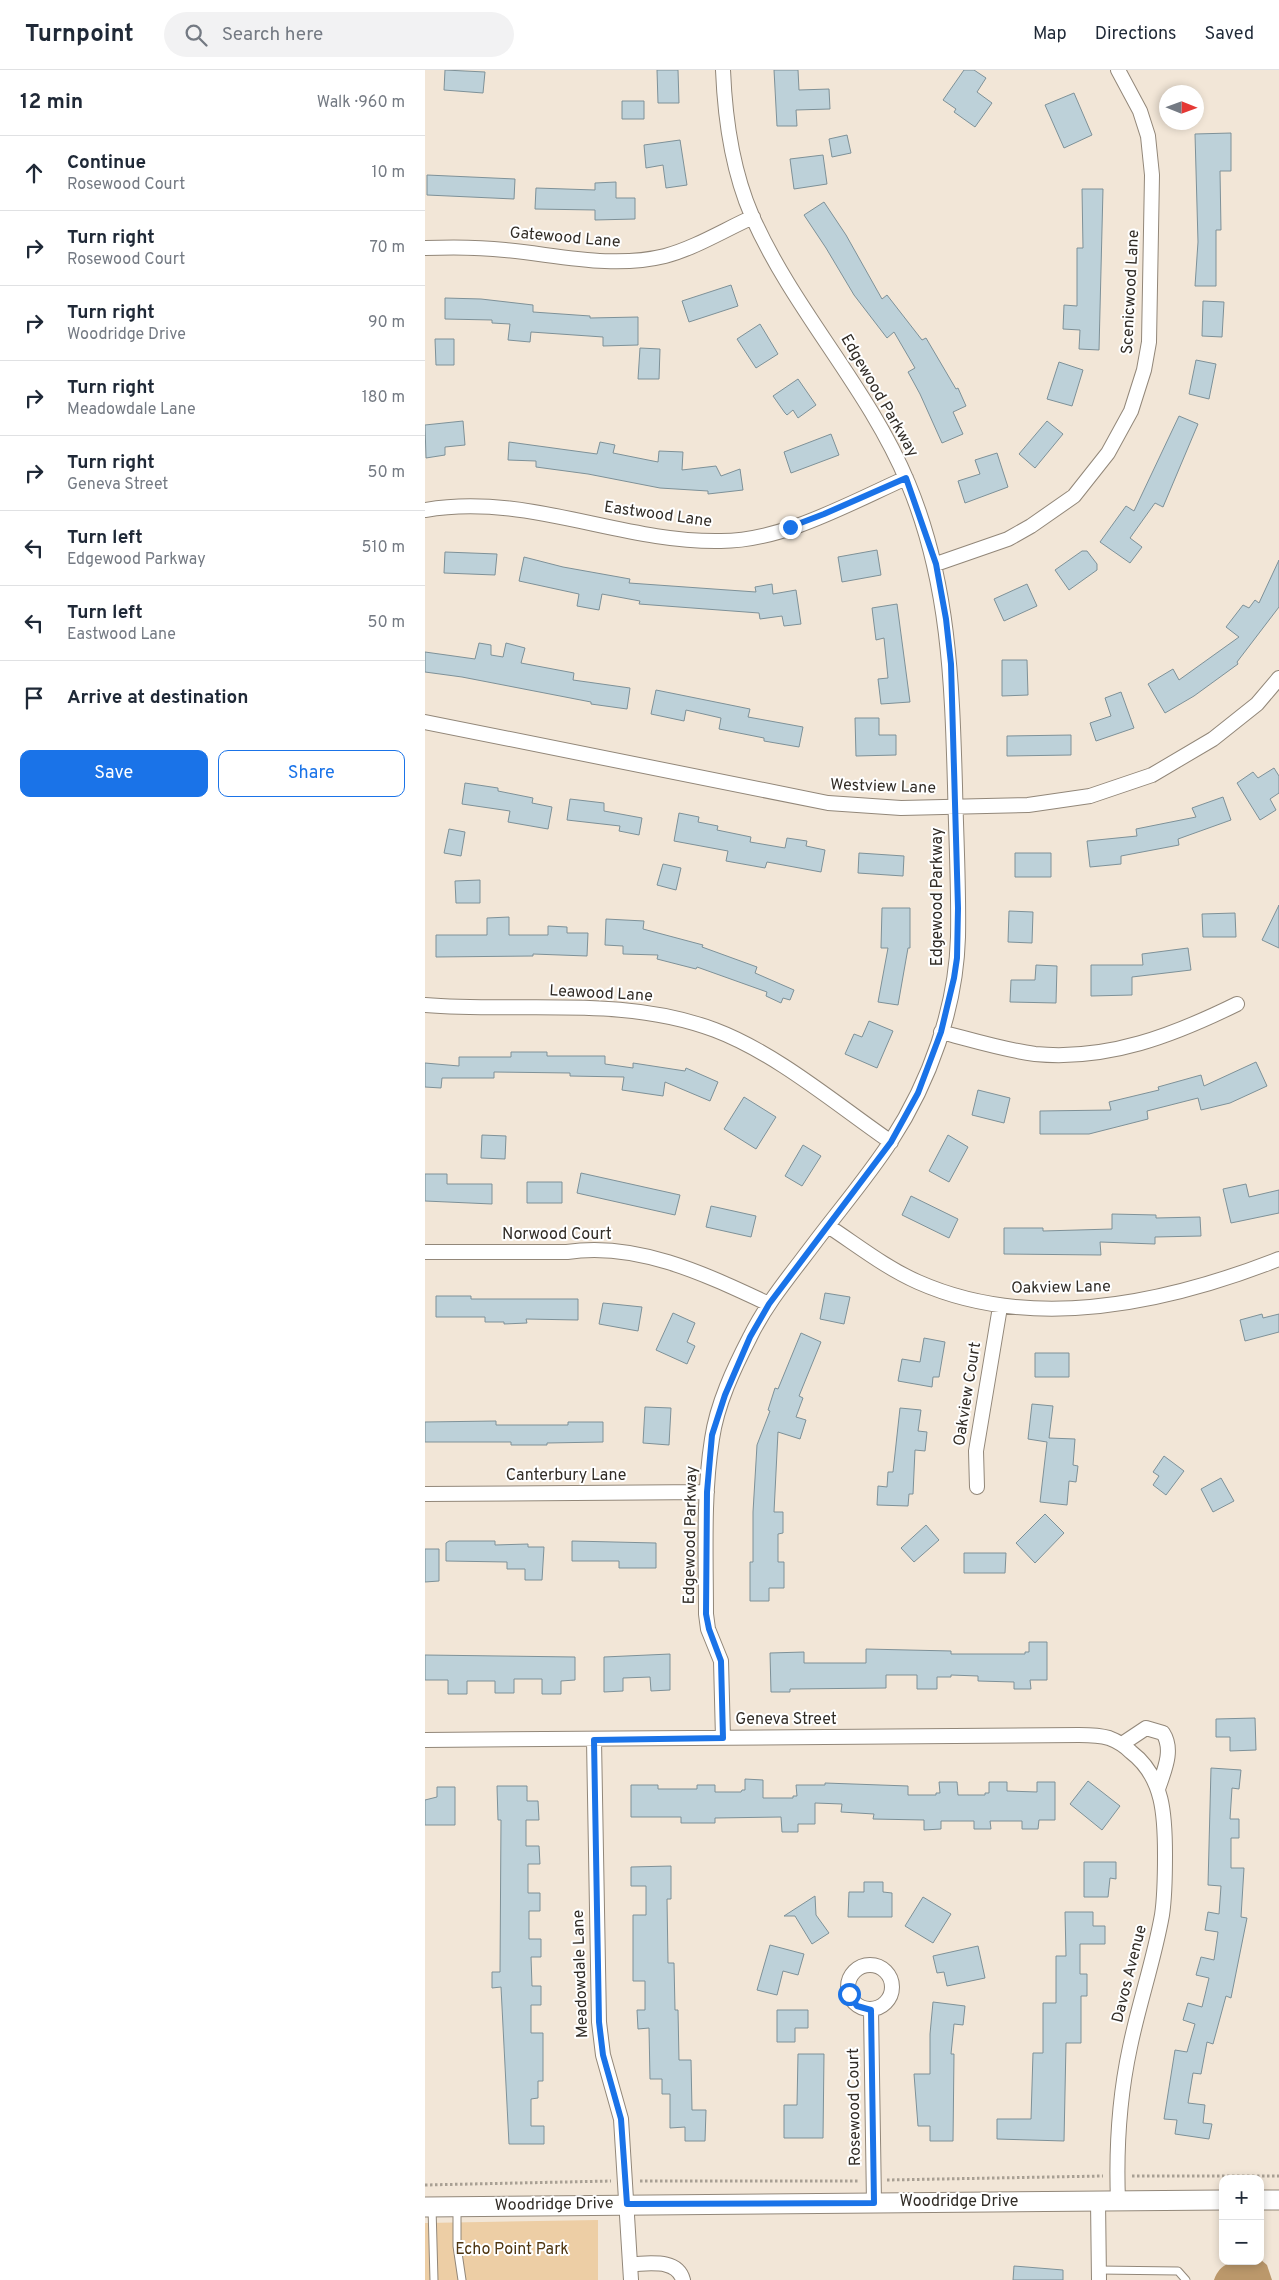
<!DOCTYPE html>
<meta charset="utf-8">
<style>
body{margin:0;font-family:Overpass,sans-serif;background:#f2f2f3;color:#1f2937}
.controls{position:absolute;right:15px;bottom:15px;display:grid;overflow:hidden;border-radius:10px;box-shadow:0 2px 8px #0003}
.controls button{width:45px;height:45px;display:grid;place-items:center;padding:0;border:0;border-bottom:1px solid #e0e1e3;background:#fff;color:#1f2937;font:25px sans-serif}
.compass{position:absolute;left:734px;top:15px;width:45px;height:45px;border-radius:50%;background:#fff;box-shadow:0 2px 8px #0003;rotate:91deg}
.stop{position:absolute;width:15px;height:15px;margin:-11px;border:4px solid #1a73e8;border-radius:50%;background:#fff}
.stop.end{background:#1a73e8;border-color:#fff;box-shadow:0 1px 5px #0008}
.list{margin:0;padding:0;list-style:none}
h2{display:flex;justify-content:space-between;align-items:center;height:65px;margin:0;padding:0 20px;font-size:21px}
h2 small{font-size:16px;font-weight:400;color:#747a83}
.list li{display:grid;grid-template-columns:32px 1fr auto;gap:15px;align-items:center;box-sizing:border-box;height:75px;padding:0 20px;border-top:1px solid #e0e1e3}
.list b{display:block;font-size:19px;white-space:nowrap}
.list p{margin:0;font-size:16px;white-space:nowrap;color:#747a83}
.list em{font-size:16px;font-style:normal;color:#747a83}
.actions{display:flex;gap:10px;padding:15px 20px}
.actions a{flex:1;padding:11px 0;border:1px solid #1a73e8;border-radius:10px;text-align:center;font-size:18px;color:#1a73e8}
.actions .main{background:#1a73e8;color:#fff}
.icon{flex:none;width:28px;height:28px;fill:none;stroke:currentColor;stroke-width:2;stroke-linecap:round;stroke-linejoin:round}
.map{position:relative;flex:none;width:854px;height:2210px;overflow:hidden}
header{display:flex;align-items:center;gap:30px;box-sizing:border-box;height:70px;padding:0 25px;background:#fff;border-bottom:1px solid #e0e1e3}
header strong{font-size:24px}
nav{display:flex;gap:28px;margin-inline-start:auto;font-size:18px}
.search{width:350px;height:45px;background:#f2f2f3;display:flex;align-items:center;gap:12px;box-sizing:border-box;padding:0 18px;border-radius:28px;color:#747a83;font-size:19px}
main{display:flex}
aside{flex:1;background:#fff}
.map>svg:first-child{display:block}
.green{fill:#edcea5}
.water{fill:#bb986b}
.building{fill:#bdd1d9;stroke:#7e9198}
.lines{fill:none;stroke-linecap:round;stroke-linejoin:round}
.lane-casing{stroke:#928779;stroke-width:9}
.street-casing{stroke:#928779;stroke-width:16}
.secondary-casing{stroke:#928779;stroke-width:21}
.path{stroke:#a89f93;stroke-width:3;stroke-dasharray:2.5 2.5;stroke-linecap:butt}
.lane{stroke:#fff;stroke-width:7}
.street{stroke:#fff;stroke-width:14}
.secondary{stroke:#fff;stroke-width:19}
.route{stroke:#1a73e8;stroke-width:6}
.labels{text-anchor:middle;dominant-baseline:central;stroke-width:4;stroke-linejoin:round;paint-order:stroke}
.street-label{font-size:16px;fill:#312c26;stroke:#fff}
.park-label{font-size:16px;fill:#4e3510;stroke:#fff}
</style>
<header>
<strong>Turnpoint</strong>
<div class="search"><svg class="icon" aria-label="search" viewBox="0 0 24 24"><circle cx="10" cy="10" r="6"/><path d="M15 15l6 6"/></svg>Search here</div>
<nav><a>Map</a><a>Directions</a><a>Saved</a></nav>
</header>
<main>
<aside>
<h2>12 min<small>Walk · 960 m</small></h2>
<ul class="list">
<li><svg class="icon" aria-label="ahead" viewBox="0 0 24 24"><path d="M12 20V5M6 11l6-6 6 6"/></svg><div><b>Continue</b><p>Rosewood Court</p></div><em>10 m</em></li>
<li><svg class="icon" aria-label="right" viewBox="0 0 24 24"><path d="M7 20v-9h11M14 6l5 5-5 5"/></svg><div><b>Turn right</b><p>Rosewood Court</p></div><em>70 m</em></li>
<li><svg class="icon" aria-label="right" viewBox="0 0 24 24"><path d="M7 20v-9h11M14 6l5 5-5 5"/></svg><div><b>Turn right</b><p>Woodridge Drive</p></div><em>90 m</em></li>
<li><svg class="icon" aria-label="right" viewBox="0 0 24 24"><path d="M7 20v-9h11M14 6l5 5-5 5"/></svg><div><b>Turn right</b><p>Meadowdale Lane</p></div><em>180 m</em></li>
<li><svg class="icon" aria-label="right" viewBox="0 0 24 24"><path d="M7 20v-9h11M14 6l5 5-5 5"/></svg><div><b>Turn right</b><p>Geneva Street</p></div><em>50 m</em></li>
<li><svg class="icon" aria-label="left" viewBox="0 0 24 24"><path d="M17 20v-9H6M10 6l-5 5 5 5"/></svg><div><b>Turn left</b><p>Edgewood Parkway</p></div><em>510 m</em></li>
<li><svg class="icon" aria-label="left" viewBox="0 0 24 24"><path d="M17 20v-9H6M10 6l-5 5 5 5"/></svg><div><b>Turn left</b><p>Eastwood Lane</p></div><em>50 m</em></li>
<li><svg class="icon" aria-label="arrive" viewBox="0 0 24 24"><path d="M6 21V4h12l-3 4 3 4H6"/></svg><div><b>Arrive at destination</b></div></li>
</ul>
<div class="actions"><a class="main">Save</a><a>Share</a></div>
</aside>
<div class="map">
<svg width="854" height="2210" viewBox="0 0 854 2210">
<rect width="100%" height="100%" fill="#f2e6d7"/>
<!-- green -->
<path class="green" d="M173 2150V2210H0V2153Z"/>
<!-- water -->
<path class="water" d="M835 2189 842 2195 847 2210H789C797 2188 815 2191 835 2191Z"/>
<!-- building -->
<path class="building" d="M20 0 60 2 58 23 19 20Z
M232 0H253L254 33H233Z
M349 0H373L374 20 404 19 405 39 371 40 372 56H352Z
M539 0H549L561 8 552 22 567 33 550 57 529 42 531 39 518 30Z
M649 23 667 65 639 78 620 35Z
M197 31H219V49H197Z
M806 63V101H795L796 160H791V216H770L773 172 770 64Z
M422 65 426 83 407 87 404 69Z
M255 70 262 115 241 118 238 95 221 98 219 75Z
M398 85 402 114 369 119 365 89Z
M2 105 90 109 89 129 2 125Z
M191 112V128H210V149L170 150V140L110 139 111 118 170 120V113Z
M657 119H678L674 280 654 279 655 260 638 259 639 235 652 236V178H658Z
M399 132 421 165 457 229 462 225 497 270 501 268 531 319 533 318 541 336 528 342 538 364 517 373 495 324 483 302 490 298 469 262 462 268 429 225 401 178 379 145Z
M306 215 313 236 264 252 257 231Z
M20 228 56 229 108 235V242L165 246V248L213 247V275L178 276V267L106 262 105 272 83 270 85 254 67 253V250L20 249Z
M778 231 799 232 797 267 777 266Z
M335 254 353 284 331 298 312 269Z
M10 269H29V295H11Z
M215 278 235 279 234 309H213Z
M771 290 791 294 784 329 764 324Z
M634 292 658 300 647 336 622 329Z
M373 309 391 335 373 348 368 340 362 345 360 343 348 326Z
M754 346 773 354 738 437 730 433 705 468 717 477 705 493 675 472 701 436 709 441Z
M38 351 40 375 20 377V385L1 388 0 355Z
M622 351 638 364 610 398 594 384Z
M406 364 414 385 366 403 359 382Z
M84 372 172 384 175 372 190 375 188 383 233 392 234 381 258 382 257 400 291 396 296 406 315 399 318 420 283 424V421L235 418 163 404 111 397V391L83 390Z
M572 383 583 417 540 433 533 411 555 404 550 390Z
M452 480 456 505 417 512 413 487Z
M657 481H662L672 494V500L644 520 630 500Z
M20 482 72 484 70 505 19 503Z
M99 487 138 497 205 509 204 513 331 522 330 517 347 514 348 524 371 520 376 554 359 556 357 546 335 549 334 543 214 534 215 531 177 524 174 540 152 536 154 524 94 511Z
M854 490V537L812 592 813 594 769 626 740 643 723 614 748 599 754 610 814 567 801 557 818 535 824 538 830 530 834 533Z
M602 514 612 536 579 551 569 529Z
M472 534 485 632 456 634 453 609 463 608 459 568 451 570 447 538Z
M54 573 66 575V585L78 587 81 573 100 578 96 593 149 603 148 610 205 618 202 639 166 634V632L37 607 0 602V582L50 589Z
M577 590H602L603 625 577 626Z
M231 620 325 639 323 647 378 657 374 677 339 671V668L294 659 296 648 261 640 259 651 226 644Z
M696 622 709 658 671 671 665 653 686 646 680 628Z
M430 648H454V665H471V685L431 686Z
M646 665V685L582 686V666Z
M849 698 854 706V723L845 729 851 740 835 750 812 713 828 702 833 708Z
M40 713 73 718V721L108 728 107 733 127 737 123 759 83 752 85 741 37 734Z
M798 727 806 750 753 769 754 775 696 786V794L665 797 662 771 712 766 711 759 771 747 767 738Z
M145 729 179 733V741L217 748 214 765 194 761 195 756 142 750Z
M254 743 274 747 273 752 293 756 292 760 326 767 325 772 360 778 362 768 382 771 381 776 400 780 396 802 342 792 340 798 301 791 303 781 249 771Z
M24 759 40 762 36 786 19 783Z
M434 783 479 786 478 806 433 803Z
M590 783H626V807H590Z
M238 794 256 798 251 820 232 815Z
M55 810V833H31L30 811Z
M854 835V878L837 870Z
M457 838H485V878H483L473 935 453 932 463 878H456Z
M584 841 608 842 607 873 583 872Z
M810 843 811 867H778L777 844Z
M84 847V865H123V856L142 857V863H163L162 886 108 884V886L11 887V865H62V848Z
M181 849 219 851 218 859 278 875 277 877 332 897 330 903 369 920 365 930 358 928 356 933 341 926 342 922 272 897 271 899 232 889 233 885 198 884V876L180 875Z
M763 878 766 900 707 907V925L666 926V895H718L717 884Z
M611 895 632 896 631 933 585 932 586 910H610Z
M444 951 468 961 452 998 420 984 429 964 437 967Z
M86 982H122V986H180V994L208 998V993L260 1001 261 998 293 1012 285 1031 240 1012 238 1026 197 1020 199 1007 145 1006V1003L69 1002V1008H17L16 1018 0 1017V993L34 996V987H86Z
M831 992 842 1016 805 1033 776 1040 773 1028 722 1041 723 1049 664 1064H615V1041L686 1040 684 1032 734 1020 733 1017 776 1005 779 1016Z
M553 1020 585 1028 579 1053 547 1045Z
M319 1027 351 1047 331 1079 299 1059Z
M57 1065 81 1066 80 1089 56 1088Z
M523 1065 543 1077 524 1112 504 1101Z
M378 1075 396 1086 377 1116 360 1106Z
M156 1103 255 1125 250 1145 152 1123Z
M0 1104H22V1114H67V1134L0 1131Z
M102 1112H137V1133H102Z
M821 1114 824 1127 854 1120V1143L806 1153 798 1119Z
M486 1126 533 1149 524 1168 477 1145Z
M286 1136 331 1146 326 1167 281 1157Z
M687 1144 731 1145V1148L775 1147 776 1166 730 1167V1174L675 1172 676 1185 579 1184V1158H618V1161L687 1159Z
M400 1223 425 1227 419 1254 395 1249Z
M11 1226H46V1229H153V1250L101 1249 102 1253 79 1254V1252H60V1247H11Z
M178 1233 217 1237 213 1261 174 1254Z
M248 1243 270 1253 262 1272 270 1276 262 1294 231 1280Z
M837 1244 838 1248 854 1244V1262L820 1271 815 1250Z
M376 1263 396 1272 374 1326 378 1328 371 1347 381 1350 375 1369 353 1362 349 1442H358V1463L353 1464V1492H359V1518H344V1531H325V1492H328V1442L332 1375 345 1341 343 1340 350 1318 353 1319Z
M499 1268 520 1272 514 1307H508L507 1317 473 1311 477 1289 495 1292Z
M610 1283H644V1307H610Z
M607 1334 628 1336 624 1368 650 1369 648 1395 653 1396 651 1412 644 1411 642 1435 615 1432 622 1372 603 1369Z
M220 1337 246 1338 244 1375 218 1373Z
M475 1338 496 1340 493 1361 502 1362 500 1381 490 1380 488 1424H484L483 1436 452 1435 453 1416 462 1417 463 1402H468Z
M71 1351V1355H143V1352H178V1372L122 1373V1375H86V1372H0V1352Z
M739 1386 759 1401 741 1425 728 1415 734 1406 728 1402Z
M796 1408 809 1431 788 1442 776 1419Z
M620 1444 639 1463 610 1493 591 1473Z
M501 1455 514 1470 489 1492 476 1478Z
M24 1471H70V1475L103 1474V1477H119L117 1510H100V1499H82V1492L21 1491V1473Z
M147 1471 231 1473V1498H194V1491H147Z
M0 1479H14V1511L0 1512Z
M539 1483H581L580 1503H539Z
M604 1572H622V1610H605L606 1619H589V1612L553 1611V1606L526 1605V1607H512V1619H492V1605H461V1618L365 1619V1622H346L345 1583 379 1582V1593H441V1579L526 1581V1584H600V1582H604Z
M245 1584V1620L226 1621 225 1607 198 1608V1621L179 1622V1587Z
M0 1585 150 1587V1610L136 1611V1624H117V1609H89V1623H70V1611H42V1624H23V1610H0Z
M830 1648 831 1680 805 1681V1667H791V1649Z
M786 1698 816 1700 814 1719 807 1718 805 1749H814V1768H806V1798H819L816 1847 822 1848 806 1928 801 1926 788 1974 782 1972 776 2004 768 2003 763 2033 780 2035 778 2053 787 2054 784 2069 750 2064 752 2050 739 2049 750 1980 762 1982 770 1954 758 1950 763 1933 777 1937 784 1908 771 1905 776 1887 789 1890 793 1862 780 1860 783 1842 794 1844 796 1816 783 1815Z
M320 1709 338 1710V1728H368V1726H372L371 1715H400V1713L483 1716V1725H511V1723H515L514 1712H532L533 1725H560V1723H564V1712H582V1721L612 1722V1712H630V1750H614L613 1759H597V1751H565L566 1759H549V1751H516V1759L499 1760V1750L448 1749 449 1744 416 1742 417 1734 390 1733V1754H373V1762H357L356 1747 290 1748V1753H256V1747H206V1715H233V1719H272V1715H290V1722H316L317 1720H320Z
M663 1711 695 1736 677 1760 645 1734Z
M72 1716H102V1731H113L114 1750H101V1776H114L115 1794H103V1823H115V1841H104V1869H116V1887H106L107 1916H116V1935H106V1963H118V2011H113V2028L106 2029V2056H119V2074H84L76 1917 67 1918V1902H75L76 1750H73Z
M12 1717H30V1755H0V1730L12 1727Z
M659 1792H691V1809L685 1808 683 1827H659Z
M246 1796V1829H242L243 1893H249L250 1940H253L254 1990H266L267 2040H281L280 2071H260V2057L245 2058V2024H237V2009H225L224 1958 213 1959 212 1940H220V1911H208V1845H221V1816H206V1797Z
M439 1812H458V1822L467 1823V1847H423L424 1822H439Z
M390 1826 391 1845 404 1863 387 1874 370 1846H359Z
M498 1827 526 1844 508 1873 480 1856Z
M640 1842H668V1856H680V1874H655V1904H662V1926H656V1973H641L639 2071 572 2069V2049H606L608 1983H618V1933H631V1886H641Z
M345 1875 379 1884 373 1905 358 1901 352 1925 332 1920Z
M553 1876 560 1908 522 1916 519 1902 512 1903 508 1886Z
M508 1932 540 1936 538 1955 529 1954 526 1984H529L528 2071H505V2056H493L489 2004H505V1964Z
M352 1940H383V1958H370V1972H352Z
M373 1984H399L398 2068H359V2035H372Z
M589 2196 638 2200V2210H588Z"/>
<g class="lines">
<defs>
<path id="lane" d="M7 2137 9 2210
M32 2138V2176L37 2210
M674 2200 753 2201 761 2210"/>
<path id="street" d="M0 178C27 177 54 177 80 180 133 185 187 199 240 186 270 178 299 160 328 147
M0 440C101 422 196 473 296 471 358 471 425 433 481 408
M511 494 583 469 606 456 649 426 683 383 706 341 719 300 724 272 727 105 723 66 715 41 693 0
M0 652 403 733 476 738 603 735 665 726 727 705 788 669 832 634 854 608
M0 935C96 943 198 925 290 960 351 983 411 1034 466 1072
M516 962C547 970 579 980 610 984 683 991 749 965 812 934
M403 1156C432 1175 461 1198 493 1212 608 1263 742 1233 854 1189
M0 1182H142C212 1171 282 1205 344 1234
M552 1417 551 1381 575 1237
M0 1424 282 1422
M298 1668 296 1591 283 1559 281 1544C281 1486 278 1426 287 1369 292 1334 309 1298 325 1267 342 1232 368 1202 391 1171 416 1138 444 1105 466 1071 505 1011 531 938 533 867 534 817 531 766 530 716 527 612 524 511 483 413 443 317 369 241 327 146 307 100 300 50 298 0
M0 1670 654 1665C664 1665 674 1665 684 1668 692 1671 700 1676 706 1682 739 1707 740 1747 740 1785 740 1805 740 1825 737 1845 729 1890 714 1933 705 1977 694 2028 691 2080 693 2131
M169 1670 174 1952 178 1985 196 2049 206 2210
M697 1674 721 1658 738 1663C749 1680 739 1701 733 1719
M423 1917a22 22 0 1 1 44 0a22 22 0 1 1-44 0Z
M446 1940 449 2133
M673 2131 674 2210
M206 2194C223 2194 252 2188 258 2210"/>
<path id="secondary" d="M835 2130H854
M0 2137 798 2130"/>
</defs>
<!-- lane casing -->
<use href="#lane" class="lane-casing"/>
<!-- street casing -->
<use href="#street" class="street-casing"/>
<!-- secondary casing -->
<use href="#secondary" class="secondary-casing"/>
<!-- path -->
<path class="path" d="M707 2106H854
M462 2110 678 2106
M215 2111H433
M0 2115 186 2111"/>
<!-- lane -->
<use href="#lane" class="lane"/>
<!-- street -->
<use href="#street" class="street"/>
<!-- secondary -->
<use href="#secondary" class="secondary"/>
</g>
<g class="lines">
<!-- route -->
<path class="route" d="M365 457 399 444 481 408 511 494 521 549 526 594 533 838 532 888 529 908 516 962 493 1023 466 1072 344 1234 325 1267 300 1325 287 1365 282 1422 281 1544 284 1559 296 1591 298 1668 169 1670 174 1952 178 1985 196 2049 202 2134 449 2133 446 1940 432 1936 424 1924"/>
</g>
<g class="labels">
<!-- street labels -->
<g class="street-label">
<text transform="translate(140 168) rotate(5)">Gatewood Lane</text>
<text transform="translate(706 222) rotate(-87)">Scenicwood Lane</text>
<text transform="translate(454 326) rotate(60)">Edgewood Parkway</text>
<text transform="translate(233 445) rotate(8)">Eastwood Lane</text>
<text transform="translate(458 717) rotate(2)">Westview Lane</text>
<text transform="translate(513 827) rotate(-90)">Edgewood Parkway</text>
<text transform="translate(176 924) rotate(3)">Leawood Lane</text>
<text x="132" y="1165">Norwood Court</text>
<text transform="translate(636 1218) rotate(-1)">Oakview Lane</text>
<text transform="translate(543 1324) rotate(-81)">Oakview Court</text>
<text x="141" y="1406">Canterbury Lane</text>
<text transform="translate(266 1465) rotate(-89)">Edgewood Parkway</text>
<text x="361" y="1650">Geneva Street</text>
<text transform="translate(156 1904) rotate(-92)">Meadowdale Lane</text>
<text transform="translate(705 1904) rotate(-76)">Davos Avenue</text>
<text transform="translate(430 2037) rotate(-91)">Rosewood Court</text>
<text x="534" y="2132">Woodridge Drive</text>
<text transform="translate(129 2135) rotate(-1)">Woodridge Drive</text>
</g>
<!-- park labels -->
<g class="park-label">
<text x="87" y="2180">Echo Point Park</text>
</g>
</g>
</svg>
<div class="controls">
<button>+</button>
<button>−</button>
</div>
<svg class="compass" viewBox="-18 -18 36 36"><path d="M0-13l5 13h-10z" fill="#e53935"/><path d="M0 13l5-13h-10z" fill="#747a83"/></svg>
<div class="stop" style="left:424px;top:1924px"></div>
<div class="stop end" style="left:365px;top:457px"></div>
</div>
</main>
